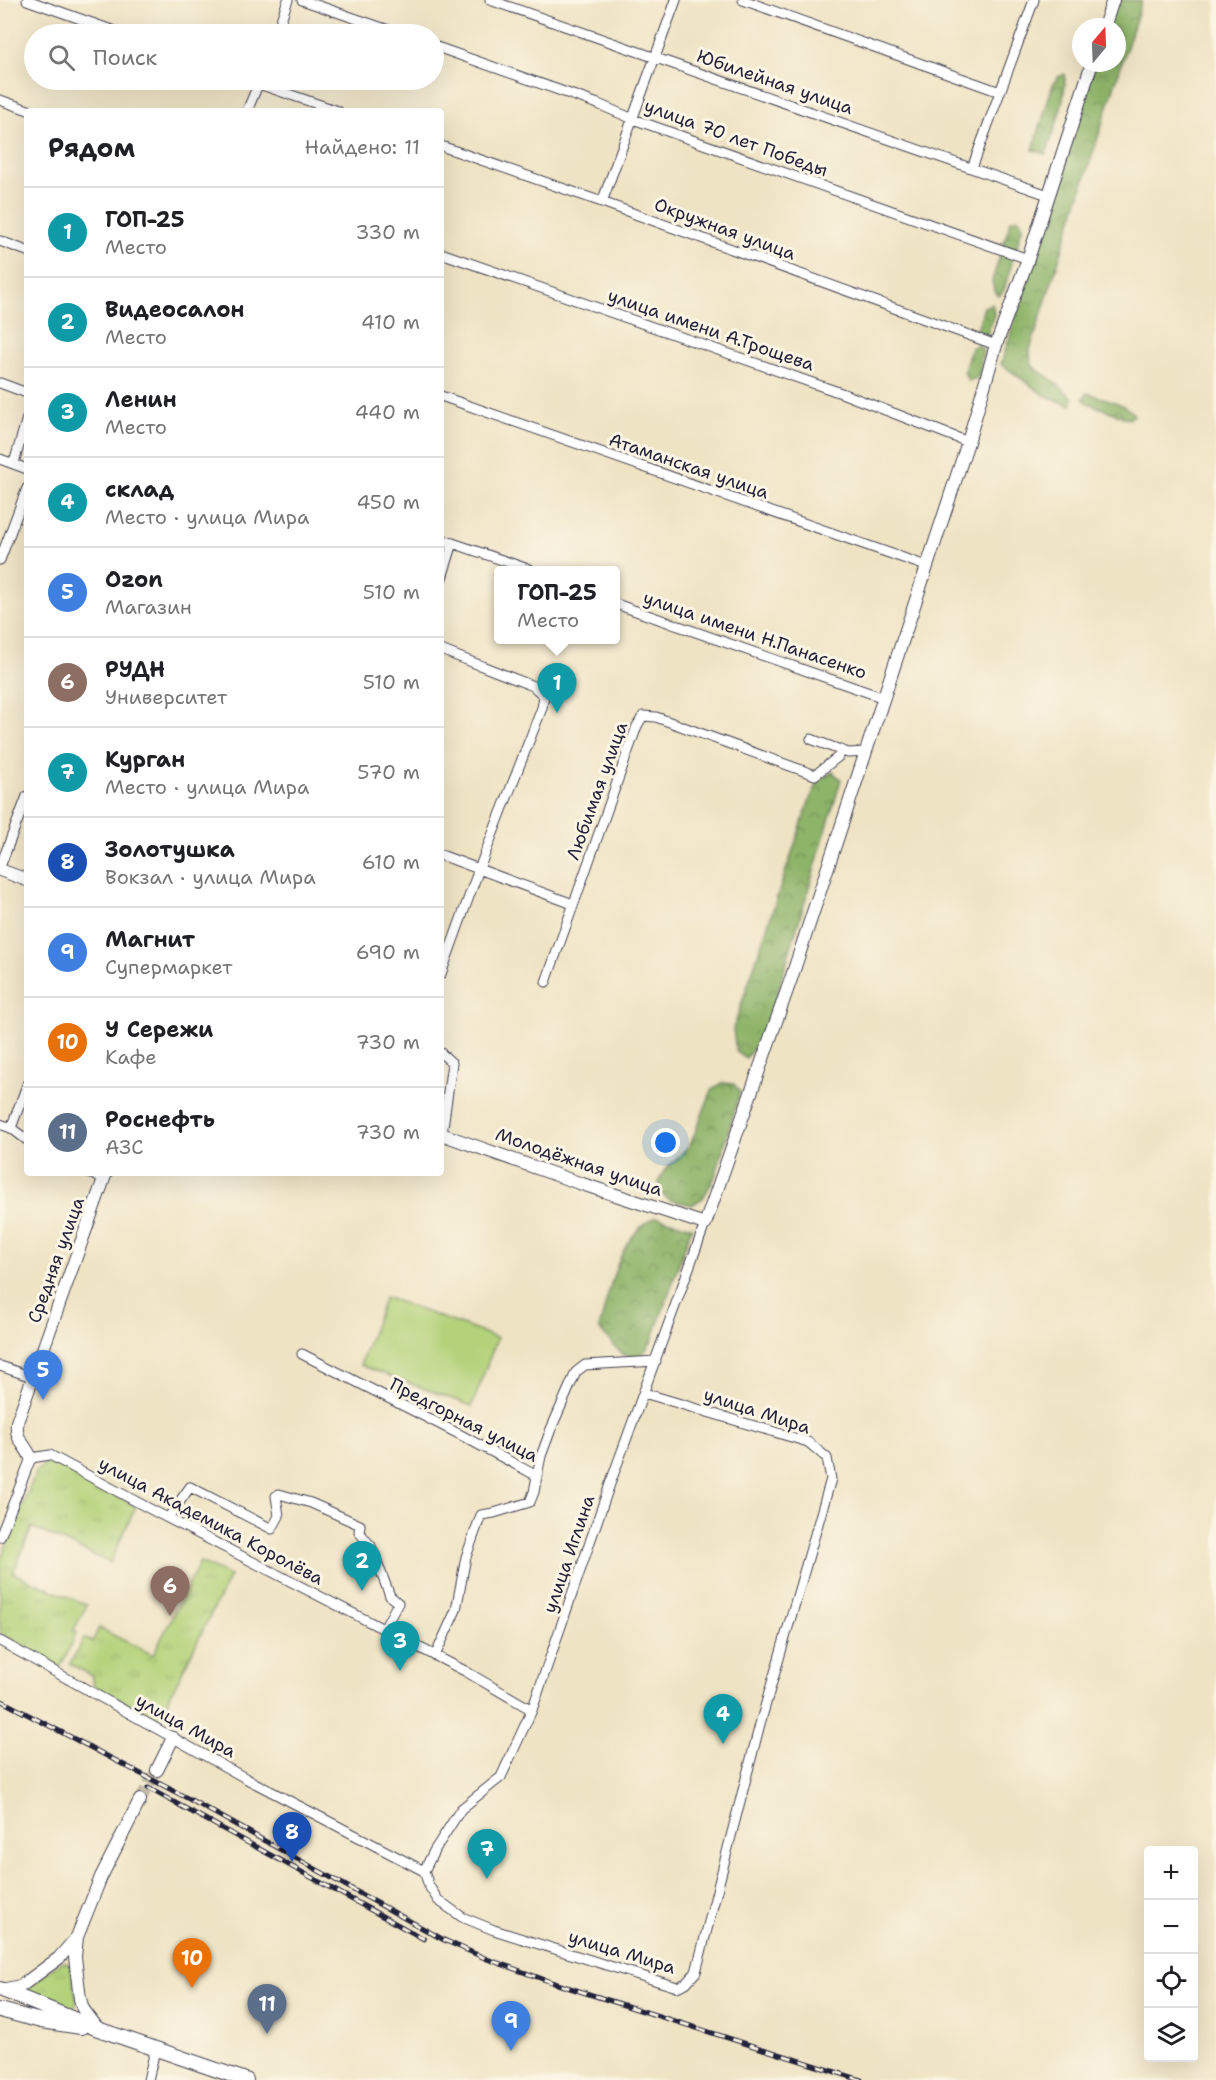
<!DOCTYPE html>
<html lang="ru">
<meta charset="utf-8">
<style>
body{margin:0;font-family:"Shantell Sans",sans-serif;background:#f2f2f2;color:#202124}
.controls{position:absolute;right:18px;bottom:18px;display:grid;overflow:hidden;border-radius:6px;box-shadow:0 6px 24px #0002}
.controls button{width:54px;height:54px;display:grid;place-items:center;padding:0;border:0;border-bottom:2px solid #e0e0e0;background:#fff;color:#202124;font:30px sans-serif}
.compass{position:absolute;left:1072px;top:18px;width:54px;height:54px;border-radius:50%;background:#fff;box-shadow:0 6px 24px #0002;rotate:19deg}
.you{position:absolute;left:666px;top:1143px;width:21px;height:21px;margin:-15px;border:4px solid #fff;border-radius:50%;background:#1a73e8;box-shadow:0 0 0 9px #1a73e833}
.badge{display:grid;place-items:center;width:39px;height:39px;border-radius:50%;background:#1f6fb2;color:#fff;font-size:20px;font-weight:700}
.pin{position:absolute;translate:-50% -50px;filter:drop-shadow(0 2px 3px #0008)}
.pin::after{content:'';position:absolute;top:32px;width:21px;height:18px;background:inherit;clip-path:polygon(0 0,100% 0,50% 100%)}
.popup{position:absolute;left:494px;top:566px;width:126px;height:78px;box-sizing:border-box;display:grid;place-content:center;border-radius:6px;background:#fff;filter:drop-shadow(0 2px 4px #0005);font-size:20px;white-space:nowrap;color:#757577}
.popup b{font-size:22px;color:#202124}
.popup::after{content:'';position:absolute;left:50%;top:100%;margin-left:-12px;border:12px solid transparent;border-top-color:#fff}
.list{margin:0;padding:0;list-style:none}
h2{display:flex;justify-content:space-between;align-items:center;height:78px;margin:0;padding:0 24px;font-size:26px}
h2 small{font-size:20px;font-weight:400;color:#757577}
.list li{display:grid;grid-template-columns:39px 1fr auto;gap:18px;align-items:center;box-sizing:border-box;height:90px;padding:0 24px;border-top:2px solid #e0e0e0}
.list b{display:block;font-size:22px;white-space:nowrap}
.list p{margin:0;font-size:20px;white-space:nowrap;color:#757577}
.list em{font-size:20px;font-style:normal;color:#757577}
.icon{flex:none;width:33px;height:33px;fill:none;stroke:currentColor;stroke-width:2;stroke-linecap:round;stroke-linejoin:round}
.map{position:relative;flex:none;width:1216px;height:2080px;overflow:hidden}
.search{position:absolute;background:#fff;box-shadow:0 6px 24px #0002;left:24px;top:24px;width:420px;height:66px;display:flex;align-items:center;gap:15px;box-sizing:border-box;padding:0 21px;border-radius:33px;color:#757577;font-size:22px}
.panel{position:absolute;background:#fff;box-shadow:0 6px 24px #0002;left:24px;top:108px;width:420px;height:1068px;border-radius:6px}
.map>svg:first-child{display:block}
.grass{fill:url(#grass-tufts);stroke:#6a7a5a;stroke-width:1.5}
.forest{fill:url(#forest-crowns);stroke:#586b52;stroke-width:1.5}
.pitch{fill:#b3d279;stroke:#6a7a5a;stroke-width:1.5}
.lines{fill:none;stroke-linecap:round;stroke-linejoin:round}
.tertiary-tunnel{stroke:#c5bca8;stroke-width:12;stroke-dasharray:12 6;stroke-linecap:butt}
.minor-casing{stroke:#413f4f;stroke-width:11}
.tertiary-casing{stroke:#413f4f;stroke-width:14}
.secondary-casing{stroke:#413f4f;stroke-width:16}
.minor{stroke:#fff;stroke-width:9}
.tertiary{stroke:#fff;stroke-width:12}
.secondary{stroke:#fff;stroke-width:14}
.rail-casing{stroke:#22223b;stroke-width:5}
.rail{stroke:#fcf5e5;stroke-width:3;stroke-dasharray:9;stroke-linecap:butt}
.labels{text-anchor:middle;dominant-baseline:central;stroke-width:6;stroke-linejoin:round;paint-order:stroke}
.street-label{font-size:18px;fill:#22223b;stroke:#fcf5e5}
</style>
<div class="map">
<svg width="1216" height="2080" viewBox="0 0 1216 2080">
<defs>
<pattern id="grass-tufts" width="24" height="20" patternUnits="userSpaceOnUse" patternTransform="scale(1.5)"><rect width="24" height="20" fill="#b3d279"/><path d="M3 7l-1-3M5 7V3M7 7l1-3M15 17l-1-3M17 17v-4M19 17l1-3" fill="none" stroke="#9ab46a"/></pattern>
<pattern id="forest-crowns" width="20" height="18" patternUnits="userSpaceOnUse" patternTransform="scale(1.5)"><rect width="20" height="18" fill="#8eb469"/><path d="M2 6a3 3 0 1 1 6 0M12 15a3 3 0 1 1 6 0" fill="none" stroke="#749258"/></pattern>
</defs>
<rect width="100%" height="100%" fill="#fcf5e5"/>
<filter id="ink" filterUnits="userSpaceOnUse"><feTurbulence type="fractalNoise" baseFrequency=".0167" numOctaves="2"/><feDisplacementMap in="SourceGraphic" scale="12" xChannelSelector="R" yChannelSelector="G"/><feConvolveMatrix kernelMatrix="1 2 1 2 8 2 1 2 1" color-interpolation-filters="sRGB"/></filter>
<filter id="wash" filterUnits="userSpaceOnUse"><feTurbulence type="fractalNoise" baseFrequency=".008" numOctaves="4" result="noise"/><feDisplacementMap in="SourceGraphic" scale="24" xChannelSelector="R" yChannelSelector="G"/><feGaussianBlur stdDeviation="1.35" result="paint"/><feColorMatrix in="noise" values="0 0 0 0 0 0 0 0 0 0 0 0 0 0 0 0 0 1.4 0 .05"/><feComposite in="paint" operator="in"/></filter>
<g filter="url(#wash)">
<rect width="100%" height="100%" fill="#eee3c3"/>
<!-- grass -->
<path class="grass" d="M49 1460 136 1506 110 1563 32 1527 13 1573 87 1605 73 1631 77 1632 60 1668 0 1633V1561L36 1472Z
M200 1562 230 1576 158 1720 94 1686 91 1675 70 1664 84 1638 92 1642 99 1628 153 1655Z
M62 1962H66L71 1966 77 2002 76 2006 72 2008 30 1993 28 1990 29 1986Z"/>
<!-- forest -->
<path class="forest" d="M1115 0H1142L1030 350 1031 363 1034 368 1051 379 1073 398 1071 406 1044 395 1001 364 1095 63H1117V27H1106Z
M1065 74C1066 102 1055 128 1046 154L1033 150 1053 84 1058 77Z
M1019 218 1023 225 1004 290 999 296 994 290 992 281 1011 220Z
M992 304 994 314 987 335 980 334 977 330 984 307Z
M978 345 983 350 979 377 968 381 964 371 971 348Z
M1087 393C1101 398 1125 402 1134 415L1129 419 1088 403 1083 399Z
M833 772 841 780 766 1031 746 1058 736 1051 733 1029 810 799 820 779Z
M722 1083 734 1084 740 1092 715 1177 703 1198 692 1205 670 1200 660 1193 659 1182 664 1171 690 1145 712 1090Z
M656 1217 692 1227 652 1341 645 1351 634 1358 622 1354 599 1329C610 1290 617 1236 656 1217Z"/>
<!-- pitch -->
<path class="pitch" d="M385 1297 497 1338 472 1406 360 1365Z"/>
</g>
<g filter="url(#ink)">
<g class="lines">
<!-- tertiary-tunnel -->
<path class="tertiary-tunnel" d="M140 1800 157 1770"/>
<defs>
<path id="minor" d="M27 0 123 34
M302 0 400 34
M490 0 1048 195
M743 0 1000 92
M276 34 288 0
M434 46 598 104 633 119 1028 259
M247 80 338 111
M0 100 31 111
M247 111 260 80
M441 146 602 202 996 345
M972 168 1034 0
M602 202 676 0
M0 241 27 251
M441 253 844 394 968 442
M0 383 27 393
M441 396 926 566
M0 459 27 469
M14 463 27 418
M441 539 531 570
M0 560 27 488
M441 581 453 543
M616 604 884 698
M441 650 533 686 544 696 542 708 479 869 441 974
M811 739 848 753 866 752
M441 855 573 904
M0 867 27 796
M546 982 637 726 643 716 656 717 815 775 838 757 842 751
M441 1053 452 1063 442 1134
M0 1124 11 1128 27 1140
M11 1128 27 1085
M89 1173 104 1179
M302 1354 457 1433 537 1476 541 1456 551 1429 576 1372 585 1365 656 1361
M0 1366 32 1377
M168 1518 190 1487 272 1529 279 1516 276 1496 279 1494 311 1503 360 1525 359 1532 371 1546 390 1596 398 1603 384 1629
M0 1537 31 1458 50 1455 152 1510 465 1671 532 1710
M0 1641 247 1779 424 1871 429 1886 438 1900 462 1917 494 1930 677 1987 686 1983 696 1972 760 1724 831 1479 827 1458 808 1442 644 1393
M435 1656 456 1610 466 1557 481 1515 494 1513 530 1502 534 1492 537 1476
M424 1871 434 1851 461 1809 501 1777 532 1710 610 1484 705 1224
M148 2080 155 2050"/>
<path id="tertiary" d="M1104 27 1113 0
M0 870 27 880
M441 1134 579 1183 705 1224 792 976 968 442 996 345 1028 259 1092 63
M31 1458C25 1443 15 1441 17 1422L106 1173
M157 1770 173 1738
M1 1990 21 1986 59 1958 77 1937
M98 2029 83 2009 80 1999 75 1957 77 1937 101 1877 140 1800"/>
<path id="secondary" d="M0 1989 98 2029 246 2080
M0 2010 41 2021 81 2027"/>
</defs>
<!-- minor casing -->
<use href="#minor" class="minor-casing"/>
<!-- tertiary casing -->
<use href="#tertiary" class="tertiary-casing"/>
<!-- secondary casing -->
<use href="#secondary" class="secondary-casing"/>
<!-- minor -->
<use href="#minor" class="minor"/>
<!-- tertiary -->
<use href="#tertiary" class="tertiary"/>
<!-- secondary -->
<use href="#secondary" class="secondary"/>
<defs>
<path id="rail" d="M0 1700 189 1799 444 1940 487 1959 551 1982 861 2080
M148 1788 424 1939"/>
</defs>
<!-- rail casing -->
<use href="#rail" class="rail-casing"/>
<!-- rail -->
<use href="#rail" class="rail"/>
</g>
</g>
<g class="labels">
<!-- street labels -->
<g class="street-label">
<text transform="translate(775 82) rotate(19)">Юбилейная улица</text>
<text transform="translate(736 138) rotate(20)">улица 70 лет Победы</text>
<text transform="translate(725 229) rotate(20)">Окружная улица</text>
<text transform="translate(711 330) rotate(19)">улица имени А.Трощева</text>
<text transform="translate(689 466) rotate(19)">Атаманская улица</text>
<text transform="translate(755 635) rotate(19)">улица имени Н.Панасенко</text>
<text transform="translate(597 791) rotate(-70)">Любимая улица</text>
<text transform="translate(579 1162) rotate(19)">Молодёжная улица</text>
<text transform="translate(56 1260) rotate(-70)">Средняя улица</text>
<text transform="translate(757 1411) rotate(18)">улица Мира</text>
<text transform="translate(464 1420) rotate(27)">Предгорная улица</text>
<text transform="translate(211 1521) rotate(28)">улица Академика Королёва</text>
<text transform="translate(569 1554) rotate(-71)">улица Иглина</text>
<text transform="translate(186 1726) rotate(29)">улица Мира</text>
<text transform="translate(622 1952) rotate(17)">улица Мира</text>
</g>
</g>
</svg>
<div class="controls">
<button>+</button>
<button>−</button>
<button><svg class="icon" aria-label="locate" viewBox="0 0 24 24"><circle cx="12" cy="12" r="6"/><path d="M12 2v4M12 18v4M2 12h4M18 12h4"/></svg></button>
<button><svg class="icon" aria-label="layers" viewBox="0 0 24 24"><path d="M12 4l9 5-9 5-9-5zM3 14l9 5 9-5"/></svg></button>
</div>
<svg class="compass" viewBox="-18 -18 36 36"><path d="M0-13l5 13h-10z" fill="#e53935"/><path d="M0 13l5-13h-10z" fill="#757577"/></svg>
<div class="you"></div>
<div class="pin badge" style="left:557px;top:713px;background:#0f9aa8">1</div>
<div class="popup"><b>ГОП-25</b>Место</div>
<div class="pin badge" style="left:362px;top:1591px;background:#0f9aa8">2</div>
<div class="pin badge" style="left:400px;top:1671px;background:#0f9aa8">3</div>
<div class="pin badge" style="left:723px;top:1744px;background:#0f9aa8">4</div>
<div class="pin badge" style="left:43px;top:1400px;background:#3f7fe0">5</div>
<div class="pin badge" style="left:170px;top:1616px;background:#8d6e63">6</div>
<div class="pin badge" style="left:487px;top:1879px;background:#0f9aa8">7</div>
<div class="pin badge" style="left:292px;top:1862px;background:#1a4fb4">8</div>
<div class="pin badge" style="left:511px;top:2051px;background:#3f7fe0">9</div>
<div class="pin badge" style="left:192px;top:1988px;background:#e8710a">10</div>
<div class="pin badge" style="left:267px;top:2034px;background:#5c6f8a">11</div>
<div class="search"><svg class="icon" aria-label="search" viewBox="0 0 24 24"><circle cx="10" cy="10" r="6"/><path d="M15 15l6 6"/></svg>Поиск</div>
<section class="panel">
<h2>Рядом<small>Найдено: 11</small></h2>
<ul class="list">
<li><span class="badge" style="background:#0f9aa8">1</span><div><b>ГОП-25</b><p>Место</p></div><em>330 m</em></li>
<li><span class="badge" style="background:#0f9aa8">2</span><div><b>Видеосалон</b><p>Место</p></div><em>410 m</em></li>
<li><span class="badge" style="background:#0f9aa8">3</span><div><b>Ленин</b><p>Место</p></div><em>440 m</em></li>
<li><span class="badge" style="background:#0f9aa8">4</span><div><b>склад</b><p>Место · улица Мира</p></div><em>450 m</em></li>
<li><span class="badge" style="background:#3f7fe0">5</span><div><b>Ozon</b><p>Магазин</p></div><em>510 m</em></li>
<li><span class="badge" style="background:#8d6e63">6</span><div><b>РУДН</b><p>Университет</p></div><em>510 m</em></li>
<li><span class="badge" style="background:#0f9aa8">7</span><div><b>Курган</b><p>Место · улица Мира</p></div><em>570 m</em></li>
<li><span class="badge" style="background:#1a4fb4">8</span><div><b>Золотушка</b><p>Вокзал · улица Мира</p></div><em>610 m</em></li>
<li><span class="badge" style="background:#3f7fe0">9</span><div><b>Магнит</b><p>Супермаркет</p></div><em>690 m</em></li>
<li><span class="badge" style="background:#e8710a">10</span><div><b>У Сережи</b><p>Кафе</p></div><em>730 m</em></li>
<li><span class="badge" style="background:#5c6f8a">11</span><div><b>Роснефть</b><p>АЗС</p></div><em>730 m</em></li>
</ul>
</section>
</div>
